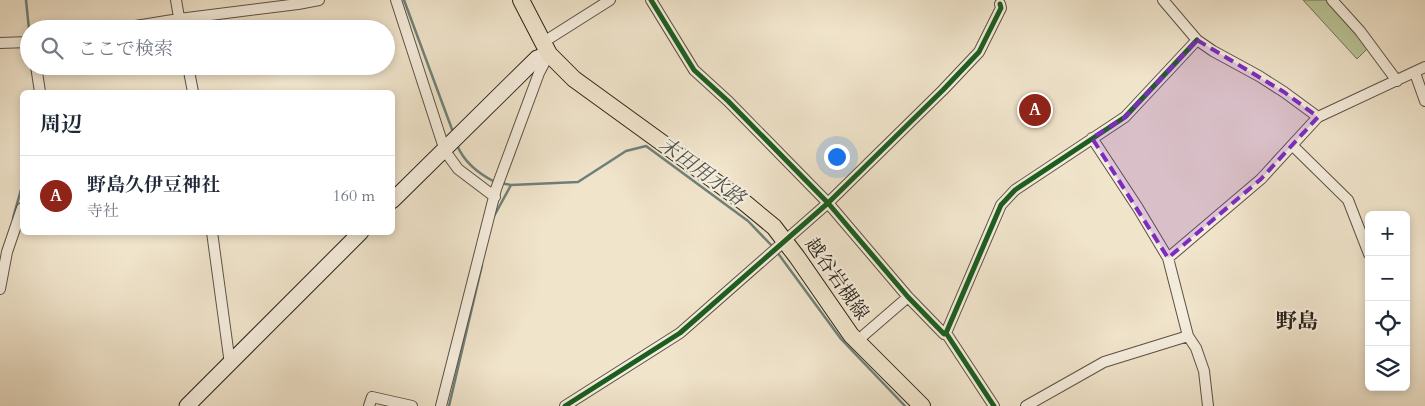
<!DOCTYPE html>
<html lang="ja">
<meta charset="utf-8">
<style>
body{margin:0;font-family:Cardo,"Noto Serif JP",serif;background:#f6f6f7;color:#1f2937}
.controls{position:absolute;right:15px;bottom:15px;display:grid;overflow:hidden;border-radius:8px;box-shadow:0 2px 8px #0003}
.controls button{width:45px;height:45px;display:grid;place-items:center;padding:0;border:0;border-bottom:1px solid #e0e1e3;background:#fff;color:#1f2937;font:25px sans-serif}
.you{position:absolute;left:836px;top:156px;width:18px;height:18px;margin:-12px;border:4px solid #fff;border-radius:50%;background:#1a73e8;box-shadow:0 0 0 8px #1a73e833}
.badge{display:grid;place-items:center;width:32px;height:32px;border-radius:50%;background:#8f2418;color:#fff;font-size:16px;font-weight:700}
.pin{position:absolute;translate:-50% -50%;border:2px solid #fff;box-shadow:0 1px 5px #0006}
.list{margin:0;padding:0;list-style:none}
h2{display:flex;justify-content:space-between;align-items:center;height:65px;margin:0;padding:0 20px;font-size:21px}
h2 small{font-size:16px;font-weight:400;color:#747a83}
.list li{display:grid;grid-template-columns:32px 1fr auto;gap:15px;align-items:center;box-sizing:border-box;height:80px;padding:0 20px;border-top:1px solid #e0e1e3}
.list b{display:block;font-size:19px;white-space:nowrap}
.list p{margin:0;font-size:16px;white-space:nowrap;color:#747a83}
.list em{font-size:16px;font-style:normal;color:#747a83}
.icon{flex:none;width:28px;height:28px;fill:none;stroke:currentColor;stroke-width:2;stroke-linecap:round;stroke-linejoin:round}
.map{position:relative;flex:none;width:1425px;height:406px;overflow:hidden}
.search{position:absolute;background:#fff;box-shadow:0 2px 8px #0003;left:20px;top:20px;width:375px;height:55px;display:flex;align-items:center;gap:12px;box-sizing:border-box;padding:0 18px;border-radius:28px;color:#747a83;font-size:19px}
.panel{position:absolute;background:#fff;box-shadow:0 2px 8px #0003;left:20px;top:90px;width:375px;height:145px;border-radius:8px}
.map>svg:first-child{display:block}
.green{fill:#b9c497;stroke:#727358}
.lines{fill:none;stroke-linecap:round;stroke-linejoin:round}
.stream{stroke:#6e807a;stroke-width:2.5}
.street-casing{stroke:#5c5246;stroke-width:12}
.secondary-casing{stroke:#2b2219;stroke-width:17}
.primary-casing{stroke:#2b2219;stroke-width:18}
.street{stroke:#f5eddd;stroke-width:10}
.secondary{stroke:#f5eddd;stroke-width:15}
.primary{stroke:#f0e4cb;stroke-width:16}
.cycleway-casing{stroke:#f5eddd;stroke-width:8}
.cycleway{stroke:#1b5e20;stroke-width:5}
.marked{fill:#7b2cbf;fill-opacity:0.2;stroke:#7b2cbf;stroke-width:4;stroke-dasharray:10 6;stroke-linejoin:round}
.labels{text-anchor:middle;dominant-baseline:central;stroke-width:4.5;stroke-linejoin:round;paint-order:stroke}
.street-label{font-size:19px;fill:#2b2219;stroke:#f5eddd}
.water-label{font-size:20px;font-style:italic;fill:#4d514a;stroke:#f5eddd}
.quarter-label{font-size:21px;font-weight:bold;fill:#2b2219;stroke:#f5eddd}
</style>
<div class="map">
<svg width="1425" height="406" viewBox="0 0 1425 406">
<rect width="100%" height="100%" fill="#f0e4cb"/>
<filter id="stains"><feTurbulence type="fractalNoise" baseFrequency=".004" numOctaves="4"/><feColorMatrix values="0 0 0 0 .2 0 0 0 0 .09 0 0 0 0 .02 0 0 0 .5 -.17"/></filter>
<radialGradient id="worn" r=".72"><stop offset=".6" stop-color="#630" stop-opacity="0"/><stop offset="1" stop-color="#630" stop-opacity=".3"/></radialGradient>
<!-- green -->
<path class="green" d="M1303 0H1328L1369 47 1357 59Z"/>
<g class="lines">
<!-- stream -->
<path class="stream" d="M26 0 29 29
M404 0 453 132
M457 145C464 162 479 174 495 182
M500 183 511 185 578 182 626 151 646 146 748 221 774 248
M13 218 22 186
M493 218 511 185
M777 252 841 339 905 406
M449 406 482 265"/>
<defs>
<path id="street" d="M176 0 181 29
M396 0 445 151 458 169 495 197
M651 0 694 70 728 101 828 203 908 297 944 334 946 333 994 406
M1163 0 1197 40 1213 51 1259 76 1284 92 1318 117
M1332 0 1360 31 1397 81
M117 29 179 19 298 4 319 0
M0 43 29 42
M542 43 610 0
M36 66 40 92
M188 66 193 92
M1415 73 1425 101
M1092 138 1138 208 1168 258 1188 336 1196 348 1204 371 1208 406
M1293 146 1348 200 1369 254
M212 232 230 364
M1168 258 1261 179 1318 117 1425 67
M0 289 7 252 22 208
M946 333 1001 205 1015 190 1125 117 1197 40
M857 341 908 297
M369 406 372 397 412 406
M441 406 496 189 539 73 549 54
M565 406 680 333 828 203 943 90 979 52 1001 8 1000 4
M1026 406 1104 362 1188 336"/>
<path id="secondary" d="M392 201 537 58 549 54
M187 406 361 232"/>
<path id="primary" d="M521 0 549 54 574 79 745 203 774 227 797 257 851 335 922 406"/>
</defs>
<!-- street casing -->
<use href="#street" class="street-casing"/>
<!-- secondary casing -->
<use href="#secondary" class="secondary-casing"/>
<!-- primary casing -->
<use href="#primary" class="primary-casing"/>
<!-- street -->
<use href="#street" class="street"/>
<!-- secondary -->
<use href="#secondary" class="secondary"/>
<!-- primary -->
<use href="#primary" class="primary"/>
<defs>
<path id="cycleway" d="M651 0 694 70 728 101 828 203 908 297 944 334 946 333 994 406
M946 333 1001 205 1015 190 1125 117 1197 40
M565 406 680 333 828 203 943 90 979 52 1001 8 1000 4"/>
</defs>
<!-- cycleway casing -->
<use href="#cycleway" class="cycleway-casing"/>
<!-- cycleway -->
<use href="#cycleway" class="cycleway"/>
</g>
<!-- marked area -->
<path class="marked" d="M1197 40 1284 92 1318 117 1261 179 1168 258 1092 138 1125 117Z"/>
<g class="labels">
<!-- street labels -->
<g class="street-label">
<text transform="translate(837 279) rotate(55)">越谷岩槻線</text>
</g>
<!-- water labels -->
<g class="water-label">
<text transform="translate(702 171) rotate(36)">末田用水路</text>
</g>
<!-- quarter labels -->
<g class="quarter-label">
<text x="1297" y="321">野島</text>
</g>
</g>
<rect width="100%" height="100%" filter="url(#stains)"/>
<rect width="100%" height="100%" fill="url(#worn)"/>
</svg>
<div class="controls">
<button>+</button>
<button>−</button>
<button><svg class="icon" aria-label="locate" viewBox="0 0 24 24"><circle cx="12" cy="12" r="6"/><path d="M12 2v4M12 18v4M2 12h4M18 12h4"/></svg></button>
<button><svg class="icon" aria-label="layers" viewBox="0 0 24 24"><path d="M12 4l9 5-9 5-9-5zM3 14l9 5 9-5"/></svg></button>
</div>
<div class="you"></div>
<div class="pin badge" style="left:1035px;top:110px">A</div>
<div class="search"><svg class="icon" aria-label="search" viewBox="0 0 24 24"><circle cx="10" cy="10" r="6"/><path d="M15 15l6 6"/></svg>ここで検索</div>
<section class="panel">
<h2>周辺<small></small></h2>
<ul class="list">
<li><span class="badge">A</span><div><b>野島久伊豆神社</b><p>寺社</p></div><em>160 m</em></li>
</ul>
</section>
</div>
